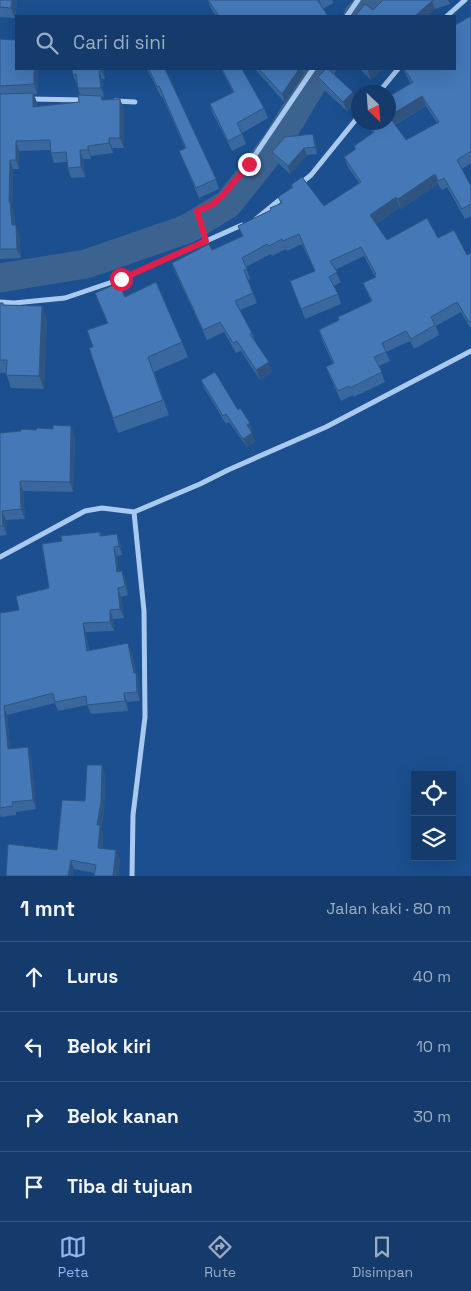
<!DOCTYPE html>
<html lang="id">
<meta charset="utf-8">
<style>
body{margin:0;font-family:"Space Grotesk",sans-serif;background:#1d4271;color:#f1f3f6}
.controls{position:absolute;right:15px;bottom:15px;display:grid;overflow:hidden;border-radius:0px;box-shadow:0 5px 20px #0002}
.controls button{width:45px;height:45px;display:grid;place-items:center;padding:0;border:0;border-bottom:1px solid #33557e;background:#143b6b;color:#f1f3f6;font:25px sans-serif}
.compass{position:absolute;left:351px;top:85px;width:45px;height:45px;border-radius:50%;background:#143b6b;box-shadow:0 5px 20px #0002;rotate:155deg}
.stop{position:absolute;width:15px;height:15px;margin:-11px;border:4px solid #e11d48;border-radius:50%;background:#fff}
.stop.end{background:#e11d48;border-color:#fff;box-shadow:0 1px 5px #0008}
.list{margin:0;padding:0;list-style:none}
h2{display:flex;justify-content:space-between;align-items:center;height:65px;margin:0;padding:0 20px;font-size:21px}
h2 small{font-size:16px;font-weight:400;color:#9dadc1}
.list li{display:grid;grid-template-columns:32px 1fr auto;gap:15px;align-items:center;box-sizing:border-box;height:70px;padding:0 20px;border-top:1px solid #33557e}
.list b{display:block;font-size:19px;white-space:nowrap}
.list em{font-size:16px;font-style:normal;color:#9dadc1}
.icon{flex:none;width:28px;height:28px;fill:none;stroke:currentColor;stroke-width:2;stroke-linecap:round;stroke-linejoin:round}
.map{position:relative;flex:none;width:471px;height:876px;overflow:hidden}
.search{position:absolute;background:#143b6b;box-shadow:0 5px 20px #0002;left:15px;right:15px;top:15px;height:55px;display:flex;align-items:center;gap:12px;box-sizing:border-box;padding:0 18px;border-radius:0px;color:#9dadc1;font-size:19px}
.sheet{height:345px;background:#143b6b}
nav{display:flex;justify-content:space-around;align-items:center;box-sizing:border-box;height:70px;border-top:1px solid #33557e;background:#143b6b;font-size:14px;color:#9dadc1}
nav a{display:grid;justify-items:center;gap:2px}
nav .on{color:#95b2f1}
.map>svg:first-child{display:block}
.lines{fill:none;stroke-linecap:round;stroke-linejoin:round}
.river{stroke:#3c6290;stroke-width:29}
.street{stroke:#a9c9ee;stroke-width:5}
.wall{fill:#3a679d;fill-rule:evenodd}
.shaded-wall{fill:#305480}
.building{fill:#4478b7;stroke:#305480;fill-rule:evenodd}
.route{stroke:#e11d48;stroke-width:6}
</style>
<div class="map">
<svg width="471" height="876" viewBox="0 0 471 876">
<rect width="100%" height="100%" fill="#1b4f8f"/>
<g class="lines">
<!-- river -->
<path class="river" d="M358 16 375 0
M0 278 86 264 187 229 228 204 275 145 321 69"/>
<!-- street -->
<path class="street" d="M347 16 358 0
M447 16 465 0
M379 92 398 69
M30 99 84 100
M115 101 135 102
M300 184 311 175 358 117
M255 220 283 197
M206 241 197 211 213 204 223 195 249 164 313 69
M0 302 14 303 65 298 121 279 242 225
M0 557 85 511 102 508 134 512 200 484 228 470 326 427 471 351
M132 876 133 815 145 717 144 611 134 512"/>
</g>
<!-- wall -->
<path class="wall" d="M0 0 17 1 15 18 0 17Z
M208 0H332L333 3 323 9 328 16H216L210 7Z
M383 0H448L450 4 435 9 373 10Z
M471 16V163L462 169 471 186V216L465 219 447 187 442 190 438 184 401 209 400 207 376 224 387 240 438 238 467 255 471 253V329L461 312 436 326 439 335 414 349 410 341 386 352 390 361 379 366 385 382 354 397 353 395 341 401 330 377 326 367 333 364 322 340 319 330 339 320 371 301 363 283 375 277 364 256 335 270 341 282 334 286 338 294 341 304 305 319 290 281 315 271 302 244 287 251 286 249 272 256 271 254 246 267 250 279 248 280 257 303 240 310 252 333 255 341 272 372 260 380 241 351 236 353 224 332 207 340 175 272 172 263 212 250 242 236 238 226 271 210 281 204 278 197 292 188 291 185 324 206 359 183 348 167 344 157 355 150 354 146 373 133 366 122H388L411 84 407 77 403 69H455ZM426 106 437 123 406 140 395 125Z
M0 39 16 69H38L37 94H34L37 103V106L79 102 80 95 78 88 77 83H76L73 75 103 69 105 79H102L104 97 102 96 103 100 124 109V148H112L113 153 91 156V159H83L85 177 71 178 68 168 67 162 54 163 50 150 19 151V169H13L12 208 14 211 15 225 19 235 21 258 0 259Z
M147 69H165L216 179 219 189 199 198 179 151 185 148 162 96 161 97Z
M221 69H242L264 108 268 118 242 133 246 144 232 151 213 114 210 104 233 92Z
M255 69H302L304 74 285 103Z
M360 69H384L382 71 381 70 371 80Z
M318 77 356 102 347 111 321 87Z
M313 134 316 142 317 154 307 155 290 174 274 159 272 152Z
M95 293 125 297 182 342 188 357 154 372 169 415 118 433 89 348 93 347 107 323Z
M0 303H3L4 305 47 319 44 389 11 388 6 373H0Z
M201 380 238 410 253 431 251 432 255 442 247 447 229 422 226 424 204 388Z
M0 433 75 436 73 492 23 491 25 519 6 520 7 535 0 536Z
M100 532 101 536 120 543 122 555 117 556 119 572 122 571 126 581 128 595 121 597 124 618 113 619 114 631 86 632 89 650 132 652 136 673 139 682 140 701 127 702 128 711 91 714 87 705 58 711 55 703 7 715 10 749 31 756 36 809 16 812V815L1 817 0 814V613L19 610 49 588 62 541Z
M105 774 104 811 101 829 103 834 102 848 120 859 118 876H94V873L74 869 57 850 85 801Z"/>
<!-- shaded-wall -->
<path class="shaded-wall" d="M12 0H17V1L15 18 11 8Z
M432 1 435 9 428 16H415Z
M34 69H38L37 94 34 84Z
M102 69H103L105 79 102 71Z
M299 69H302L304 74 285 103 282 94Z
M370 69H380L381 70 371 80 368 71Z
M99 71 102 79 104 97 101 88Z
M353 92 356 102 347 111 343 102Z
M33 93 37 103 36 117 33 107Z
M422 96 426 106 392 126 389 116Z
M120 99 124 109V148L120 138Z
M313 134 316 142 317 154 315 147Z
M109 138 112 148 113 153 109 143Z
M16 141 19 151V169L16 160Z
M88 146 91 156V159L88 150Z
M304 148 307 155 290 174 288 166Z
M80 150 83 159 85 177 81 167Z
M10 160 13 169 12 208 14 211 15 235 12 225 9 202Z
M435 174 438 184 401 209 398 199Z
M396 197 400 207 374 225 370 215Z
M16 225 19 235 21 258 17 249Z
M42 306 47 319 44 389 39 376Z
M269 362 272 372 260 380 256 370Z
M250 423 253 431 250 433 247 425Z
M71 426 75 436 73 492 70 482Z
M252 433 255 442 247 447 243 439Z
M20 481 23 491 25 519 21 509Z
M2 511 6 520 7 535 3 526Z
M117 534 120 543 122 555 119 546Z
M114 547 117 556 120 582 117 572Z
M122 571 126 581 128 595 125 586Z
M118 588 121 597 124 618 120 609Z
M110 610 113 619 114 631 110 622Z
M83 623 86 632 90 660 87 651Z
M128 643 132 652 136 676V673L139 682 140 701 137 692Z
M124 693 127 702 128 711 125 701Z
M4 706 7 715 11 759 8 749Z
M28 747 31 756 36 809 33 800Z
M102 765 105 774 104 811 101 829 103 834 101 857 98 848 97 825Z
M116 850 120 859 118 876H113Z
M71 860 74 869 73 876H68Z"/>
<!-- building -->
<path class="building" d="M0 0H12L11 8 0 7Z
M208 0H320L318 1 328 16H219Z
M383 0H434L432 1 415 16H355L365 4 373 10Z
M471 16V151L457 160 471 186V204L462 209 444 178 438 181 435 174 398 199 396 197 370 215 387 240 427 218 438 238 454 230 467 255 471 253V321L469 322 457 302 431 317 435 325 411 339 406 331 382 343 386 352 374 357 382 372 350 388 349 386 338 391 326 367 334 363 319 330 339 320 338 317 372 301 363 283 376 277 374 275 376 274 361 247 330 261 337 272 329 277 338 294 301 309 290 281 315 271 299 234 283 241 282 239 269 246 267 244 242 258 247 269 244 270 253 293 235 301 252 333 250 334 269 362 256 370 237 341 233 343 220 322 203 330 172 263 209 244 212 250 243 236 238 226 271 210 270 208 282 203 278 197 293 187 291 185 302 177 324 206 361 182 344 157 356 149 354 146 374 132 368 122H388V97L413 82 404 69H455V25ZM422 96 439 122 406 140 389 116Z
M15 35H16V69H34V84L0 86V39L15 40Z
M72 69H102V71H99L101 88H78L76 74 73 75Z
M149 69H165L216 179 196 188 179 151 186 148 159 86 157 87Z
M222 69H242L264 108 237 123 242 134 228 141 210 104 234 92Z
M259 69H299L282 94Z
M326 69H328L353 92 343 102 318 77Z
M33 93V107L79 102 78 95 101 96 102 100 120 99V138H109V143L88 146V150H80L81 167 68 168 66 152 51 153 50 140 16 141V160H10L9 202H10L12 225H16L17 249H0V94Z
M313 134 315 147 304 148 288 166 272 152 285 137Z
M156 282 182 342 148 357 163 400 113 418 89 348 93 347 87 330 108 323 95 293 118 283 125 297Z
M0 303H3V305L42 306 39 376 6 375 7 360H0Z
M215 372 238 410 240 408 250 423 247 425 252 433 243 439 226 414 223 416 201 380Z
M53 425 71 426 70 482 20 481 21 509 2 511 3 526H0V433L21 431V429L36 430 37 428 53 429Z
M100 532V536L117 534 119 546 114 547 117 572 122 571 125 586 118 588 120 609 110 610V622L83 623 87 651 128 643 134 673H136L137 692 124 693 125 701 87 705 86 696 55 702 53 693 4 706 8 749 28 747 33 800 12 802 13 806 0 808V613L19 610 16 596 49 588 42 544 62 541 61 536Z
M87 765H102L101 802 97 825H100L98 848 116 850 113 876H94L96 865 71 860 68 876H6L8 844 57 850 62 800 85 801Z"/>
<g class="lines">
<!-- route -->
<path class="route" d="M121 279 206 241 197 211 213 204 223 195 249 164"/>
</g>
</svg>
<div class="controls">
<button><svg class="icon" aria-label="locate" viewBox="0 0 24 24"><circle cx="12" cy="12" r="6"/><path d="M12 2v4M12 18v4M2 12h4M18 12h4"/></svg></button>
<button><svg class="icon" aria-label="layers" viewBox="0 0 24 24"><path d="M12 4l9 5-9 5-9-5zM3 14l9 5 9-5"/></svg></button>
</div>
<svg class="compass" viewBox="-18 -18 36 36"><path d="M0-13l5 13h-10z" fill="#e53935"/><path d="M0 13l5-13h-10z" fill="#9dadc1"/></svg>
<div class="stop" style="left:121px;top:279px"></div>
<div class="stop end" style="left:249px;top:164px"></div>
<div class="search"><svg class="icon" aria-label="search" viewBox="0 0 24 24"><circle cx="10" cy="10" r="6"/><path d="M15 15l6 6"/></svg>Cari di sini</div>
</div>
<section class="sheet">
<h2>1 mnt<small>Jalan kaki · 80 m</small></h2>
<ul class="list">
<li><svg class="icon" aria-label="ahead" viewBox="0 0 24 24"><path d="M12 20V5M6 11l6-6 6 6"/></svg><div><b>Lurus</b></div><em>40 m</em></li>
<li><svg class="icon" aria-label="left" viewBox="0 0 24 24"><path d="M17 20v-9H6M10 6l-5 5 5 5"/></svg><div><b>Belok kiri</b></div><em>10 m</em></li>
<li><svg class="icon" aria-label="right" viewBox="0 0 24 24"><path d="M7 20v-9h11M14 6l5 5-5 5"/></svg><div><b>Belok kanan</b></div><em>30 m</em></li>
<li><svg class="icon" aria-label="arrive" viewBox="0 0 24 24"><path d="M6 21V4h12l-3 4 3 4H6"/></svg><div><b>Tiba di tujuan</b></div></li>
</ul>
</section>
<nav>
<a class="on"><svg class="icon" aria-label="map" viewBox="0 0 24 24"><path d="M3 6l6-2 6 2 6-2v14l-6 2-6-2-6 2zM9 4v14M15 6v14"/></svg>Peta</a>
<a><svg class="icon" aria-label="directions" viewBox="0 0 24 24"><path d="M12 3l9 9-9 9-9-9zM9 14v-3h6M13 9l2 2-2 2"/></svg>Rute</a>
<a><svg class="icon" aria-label="saved" viewBox="0 0 24 24"><path d="M7 4h10v16l-5-4-5 4z"/></svg>Disimpan</a>
</nav>
